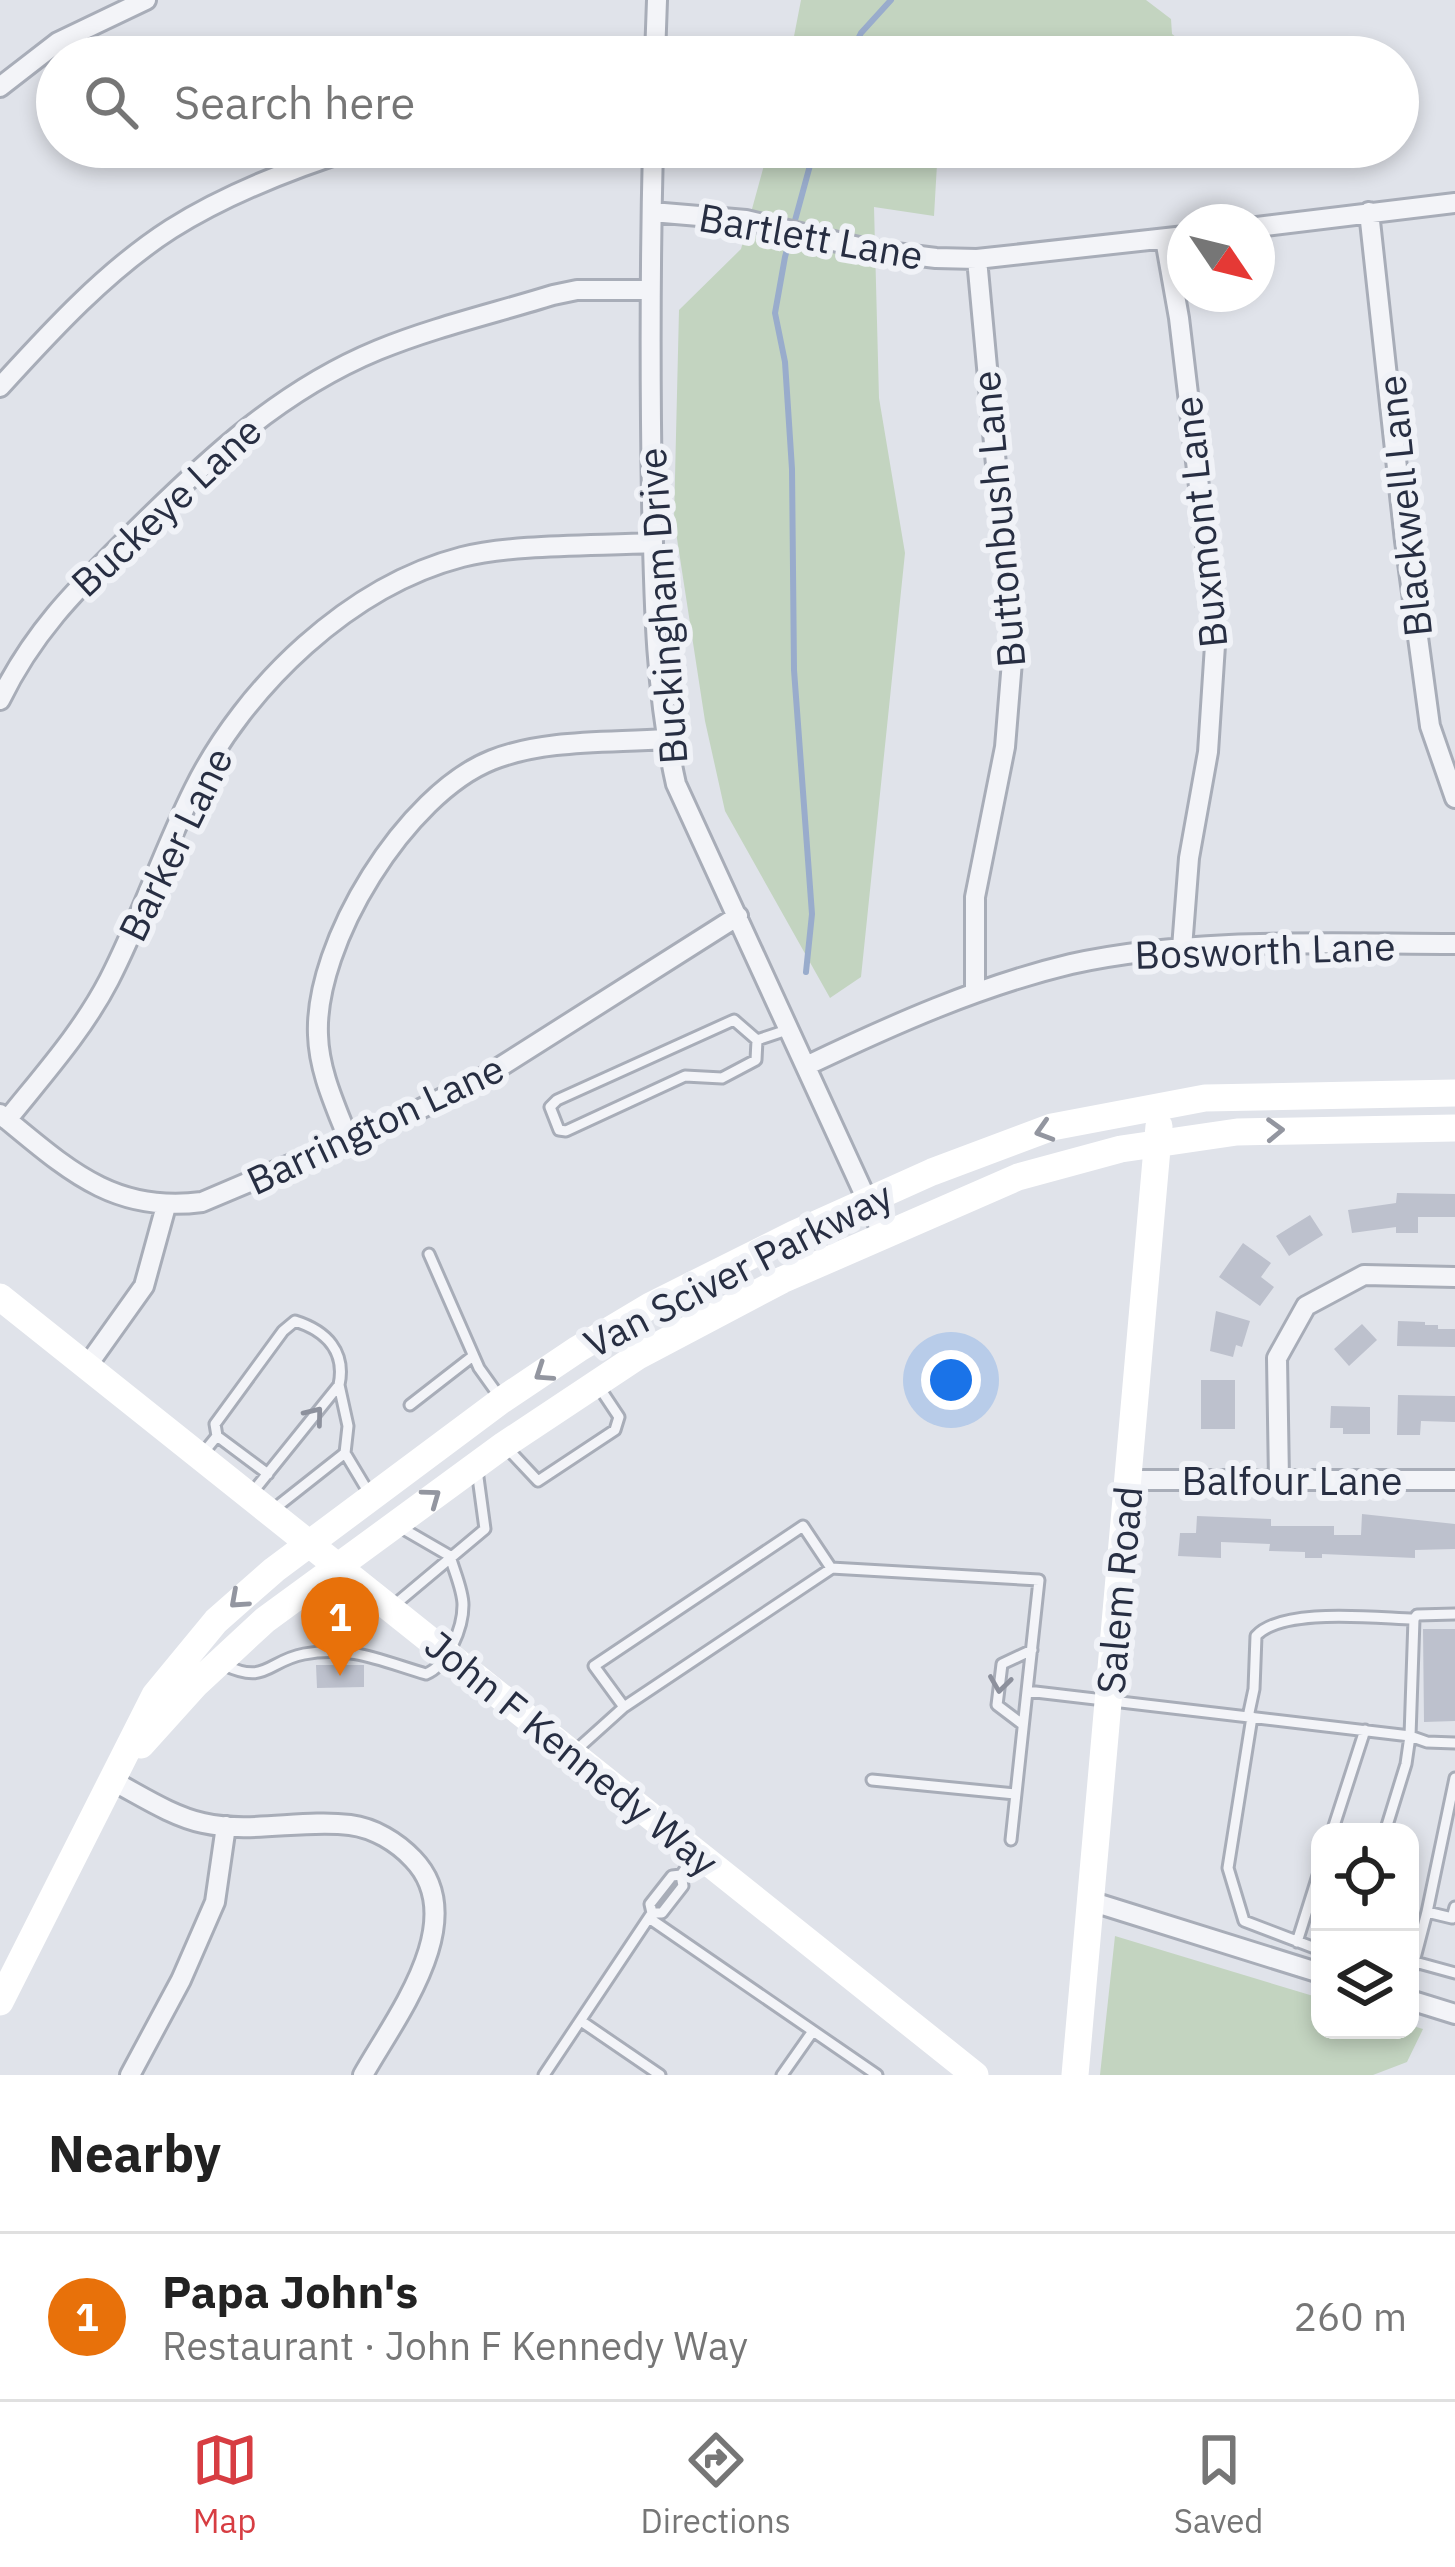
<!DOCTYPE html>
<meta charset="utf-8">
<style>
body{margin:0;font-family:"IBM Plex Sans",sans-serif;background:#f6f6f6;color:#222}
.controls{position:absolute;right:36px;bottom:36px;display:grid;overflow:hidden;border-radius:24px;box-shadow:0 6px 18px #0003}
.controls button{width:108px;height:108px;display:grid;place-items:center;padding:0;border:0;border-bottom:3px solid #e0e0e0;background:#fff;color:#222;font:60px sans-serif}
.compass{position:absolute;left:1167px;top:204px;width:108px;height:108px;border-radius:50%;background:#fff;box-shadow:0 6px 18px #0003;rotate:125deg}
.you{position:absolute;left:951px;top:1380px;width:42px;height:42px;margin:-30px;border:9px solid #fff;border-radius:50%;background:#1a73e8;box-shadow:0 0 0 18px #1a73e833}
.badge{display:grid;place-items:center;width:78px;height:78px;border-radius:50%;background:#d73d42;color:#fff;font-size:39px;font-weight:700}
.pin{position:absolute;translate:-50% -99px;filter:drop-shadow(0 3px 6px #0008)}
.pin::after{content:'';position:absolute;top:63px;width:42px;height:36px;background:inherit;clip-path:polygon(0 0,100% 0,50% 100%)}
.list{margin:0;padding:0;list-style:none}
h2{display:flex;justify-content:space-between;align-items:center;height:156px;margin:0;padding:0 48px;font-size:51px}
h2 small{font-size:39px;font-weight:400;color:#767676}
.list li{display:grid;grid-template-columns:78px 1fr auto;gap:36px;align-items:center;box-sizing:border-box;height:168px;padding:0 48px;border-top:3px solid #e0e0e0}
.list b{display:block;font-size:45px;white-space:nowrap}
.list p{margin:0;font-size:39px;white-space:nowrap;color:#767676}
.list em{font-size:39px;font-style:normal;color:#767676}
.icon{flex:none;width:66px;height:66px;fill:none;stroke:currentColor;stroke-width:2;stroke-linecap:round;stroke-linejoin:round}
.map{position:relative;flex:none;width:1455px;height:2075px;overflow:hidden}
.search{position:absolute;background:#fff;box-shadow:0 6px 18px #0003;left:36px;right:36px;top:36px;height:132px;display:flex;align-items:center;gap:30px;box-sizing:border-box;padding:0 42px;border-radius:66px;color:#767676;font-size:45px}
.sheet{height:324px;background:#fff}
nav{display:flex;justify-content:space-around;align-items:center;box-sizing:border-box;height:168px;border-top:3px solid #e0e0e0;background:#fff;font-size:33px;color:#767676}
nav a{display:grid;justify-items:center;gap:6px}
nav .on{color:#d73d42}
.map>svg:first-child{display:block}
.green{fill:#c3d4c0}
.lines{fill:none;stroke-linecap:round;stroke-linejoin:round}
.stream{stroke:#99accc;stroke-width:6}
.building{fill:#bdc1cd}
.lane-casing{stroke:#a8adb8;stroke-width:15}
.street-casing{stroke:#a8adb8;stroke-width:24}
.lane{stroke:#f3f4f8;stroke-width:9}
.street{stroke:#f3f4f8;stroke-width:18}
.secondary{stroke:#fff;stroke-width:27}
.oneway{stroke:#9396a0}
.oneway2{stroke:#8d919d}
.labels{text-anchor:middle;dominant-baseline:central;stroke-width:12;stroke-linejoin:round;paint-order:stroke}
.street-label{font-size:39px;fill:#272e42;stroke:#f0f2f7}
</style>
<div class="map">
<svg width="1455" height="2075" viewBox="0 0 1455 2075">
<rect width="100%" height="100%" fill="#e0e3ea"/>
<!-- green -->
<path class="green" d="M801 0H1146L1171 19 1172 34 1181 41 1174 57H790Z
M769 147H938L934 216 874 207 879 398 905 553 861 977 830 998 725 811 705 721 674 519 679 310 741 249Z
M1115 1936 1320 1998V2030H1410V2025L1423 2029 1407 2062 1373 2075H1100Z"/>
<g class="lines">
<!-- stream -->
<path class="stream" d="M849 57 861 33 891 0
M806 972 812 914 794 670 792 469 785 362 775 313 785 257 815 147"/>
</g>
<!-- building -->
<path class="building" d="M1397 1193 1455 1194V1217H1418V1233H1396V1227L1352 1233 1348 1210 1396 1203Z
M1310 1215 1323 1235 1289 1256 1276 1236Z
M1243 1243 1271 1263 1261 1277 1274 1287 1260 1306 1219 1277Z
M1216 1311 1250 1321 1242 1347 1236 1345 1233 1357 1210 1351Z
M1398 1321 1425 1322V1325H1438V1329H1455V1347L1397 1346Z
M1362 1324 1377 1340 1349 1366 1334 1349Z
M1201 1380H1235V1429H1201Z
M1398 1395 1455 1396V1422L1421 1421 1420 1435H1397Z
M1331 1406 1370 1407V1434H1343V1428H1330Z
M1362 1514 1455 1524V1549L1415 1550V1558L1322 1554V1558H1305V1552L1269 1551 1270 1544 1221 1542V1558L1178 1556 1180 1533H1196L1197 1516 1271 1519V1526H1334V1535H1361Z
M1423 1629H1455V1721L1424 1722Z
M316 1665H364V1687L317 1688Z"/>
<g class="lines">
<defs>
<path id="lane" d="M757 1040 756 1060 722 1078 685 1076 566 1131 559 1130 550 1107 557 1100 734 1020 757 1040 790 1029
M429 1254 479 1368 499 1396
M410 1405 473 1356
M217 1436 215 1424 283 1331 295 1321C327 1331 346 1352 339 1385
M507 1448 538 1481 615 1430 619 1417 599 1387
M204 1452 217 1436 268 1474
M252 1493 339 1385 348 1426 345 1453 369 1493
M274 1509 345 1453
M392 1607 485 1529 477 1470
M224 1665C267 1685 267 1661 304 1654 351 1645 384 1662 426 1674 448 1665 463 1628 463 1605 463 1590 454 1571 450 1556L400 1527
M624 1707 832 1568
M1248 1717 1254 1689 1256 1636C1282 1607 1375 1618 1414 1619
M1252 1717 1228 1868 1244 1921 1320 1950
M1022 1724 997 1705 1002 1664 1032 1650
M574 1752 624 1707 594 1666 803 1526 831 1568 1039 1580 1027 1691 1410 1736 1414 1619 1417 1615 1455 1614
M872 1780 1015 1794
M1332 1832 1365 1730
M1385 1832 1406 1764 1410 1736 1427 1742 1455 1743
M1011 1840 1027 1691
M1427 1912 1455 1778
M652 1913H662L683 1886 681 1875
M649 1918 877 2075
M1297 1942 1320 1869
M1415 1962 1455 1973
M1410 1977 1427 1912 1452 1918 1455 1907
M581 2021 660 2075
M544 2075 652 1913 650 1904 672 1876 681 1875 693 1858
M782 2075 813 2031"/>
<path id="street" d="M655 57 657 0
M0 87 58 42 146 0
M653 147C650 265 650 381 652 499 654 594 655 691 676 784L883 1235
M652 212 746 220 871 250 936 258 977 259 1185 236
M1369 212 1405 541 1430 726 1455 798
M1257 227 1455 203
M1165 239 1179 318 1216 630 1208 752 1189 858 1182 948
M0 387C51 331 107 270 171 229 228 193 296 167 360 147
M0 700C35 628 80 586 136 530 209 458 281 390 378 350 434 327 495 313 553 295L577 290H650
M975 992V897L1005 747 1013 649 977 259
M806 1066C892 1025 979 986 1071 964 1193 937 1331 944 1455 944
M0 1114C65 1167 112 1214 202 1202L412 1113 481 1079 738 916
M7 1120C43 1075 82 1032 109 980 141 918 163 851 194 789 245 686 350 586 462 557 512 544 597 546 652 543
M349 1141C336 1107 319 1072 318 1035 314 943 406 794 492 760 545 739 610 743 665 739
M87 1366 144 1286 166 1206
M1128 1480H1455
M1279 1480 1277 1358 1306 1306 1364 1275 1455 1277
M111 1780C140 1795 171 1816 203 1823 252 1834 301 1819 350 1825 374 1828 397 1842 413 1859 472 1920 395 2018 363 2075
M1093 1902 1320 1973
M1410 2000 1455 2014
M130 2075 181 1980 215 1902 226 1826"/>
</defs>
<!-- lane casing -->
<use href="#lane" class="lane-casing"/>
<!-- street casing -->
<use href="#street" class="street-casing"/>
<!-- lane -->
<use href="#lane" class="lane"/>
<!-- street -->
<use href="#street" class="street"/>
<!-- secondary -->
<path class="secondary" d="M0 1297 975 2075
M141 1745 196 1684 265 1620 504 1445 638 1356 782 1280 1018 1177 1121 1149 1237 1132 1455 1128
M0 2002 155 1695 216 1621 274 1570 502 1400 578 1349 650 1306 794 1234 932 1172 1052 1127 1205 1098 1455 1093
M1075 2075 1159 1126"/>
</g>
<!-- one-way arrows -->
<defs><path id="oneway-chevron" d="M-2-3.5L2.5 0L-2 3.5" fill="none" stroke-width="1.6" stroke-linecap="round" stroke-linejoin="round" transform="scale(3)"/></defs>
<g class="oneway">
<use href="#oneway-chevron" transform="translate(1275 1130) rotate(-2)"/>
<use href="#oneway-chevron" transform="translate(1044 1131) rotate(163)"/>
<use href="#oneway-chevron" transform="translate(543 1373) rotate(146)"/>
<use href="#oneway-chevron" transform="translate(432 1497) rotate(-36)"/>
<use href="#oneway-chevron" transform="translate(238 1600) rotate(138)"/>
</g>
<g class="oneway2">
<use href="#oneway-chevron" transform="translate(315 1415) rotate(-51)"/>
<use href="#oneway-chevron" transform="translate(1000 1684) rotate(98)"/>
</g>
<g class="labels">
<!-- street labels -->
<g class="street-label">
<text transform="translate(811 236) rotate(10)">Bartlett Lane</text>
<text transform="translate(166 506) rotate(-43)">Buckeye Lane</text>
<text transform="translate(1404 506) rotate(-96)">Blackwell Lane</text>
<text transform="translate(998 519) rotate(-95)">Buttonbush Lane</text>
<text transform="translate(1200 522) rotate(-96)">Buxmont Lane</text>
<text transform="translate(662 606) rotate(-94)">Buckingham Drive</text>
<text transform="translate(175 844) rotate(-64)">Barker Lane</text>
<text transform="translate(1265 950) rotate(-2)">Bosworth Lane</text>
<text transform="translate(375 1124) rotate(-25)">Barrington Lane</text>
<text transform="translate(738 1269) rotate(-27)">Van Sciver Parkway</text>
<text x="1292" y="1480">Balfour Lane</text>
<text transform="translate(1119 1590) rotate(-85)">Salem Road</text>
<text transform="translate(572 1753) rotate(39)">John F Kennedy Way</text>
</g>
</g>
</svg>
<div class="controls">
<button><svg class="icon" aria-label="locate" viewBox="0 0 24 24"><circle cx="12" cy="12" r="6"/><path d="M12 2v4M12 18v4M2 12h4M18 12h4"/></svg></button>
<button><svg class="icon" aria-label="layers" viewBox="0 0 24 24"><path d="M12 4l9 5-9 5-9-5zM3 14l9 5 9-5"/></svg></button>
</div>
<svg class="compass" viewBox="-18 -18 36 36"><path d="M0-13l5 13h-10z" fill="#e53935"/><path d="M0 13l5-13h-10z" fill="#767676"/></svg>
<div class="you"></div>
<div class="pin badge" style="left:340px;top:1676px;background:#e8710a">1</div>
<div class="search"><svg class="icon" aria-label="search" viewBox="0 0 24 24"><circle cx="10" cy="10" r="6"/><path d="M15 15l6 6"/></svg>Search here</div>
</div>
<section class="sheet">
<h2>Nearby<small></small></h2>
<ul class="list">
<li><span class="badge" style="background:#e8710a">1</span><div><b>Papa John's</b><p>Restaurant · John F Kennedy Way</p></div><em>260 m</em></li>
</ul>
</section>
<nav>
<a class="on"><svg class="icon" aria-label="map" viewBox="0 0 24 24"><path d="M3 6l6-2 6 2 6-2v14l-6 2-6-2-6 2zM9 4v14M15 6v14"/></svg>Map</a>
<a><svg class="icon" aria-label="directions" viewBox="0 0 24 24"><path d="M12 3l9 9-9 9-9-9zM9 14v-3h6M13 9l2 2-2 2"/></svg>Directions</a>
<a><svg class="icon" aria-label="saved" viewBox="0 0 24 24"><path d="M7 4h10v16l-5-4-5 4z"/></svg>Saved</a>
</nav>
